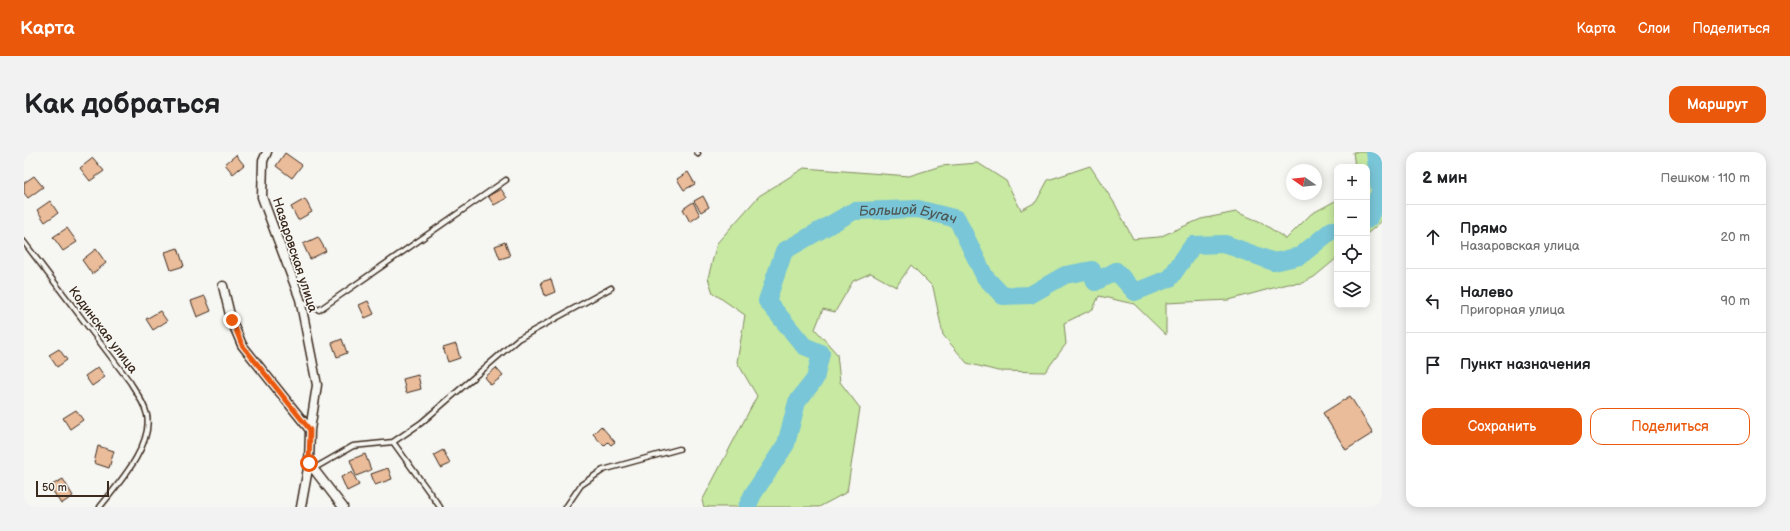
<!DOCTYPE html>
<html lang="ru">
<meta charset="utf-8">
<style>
body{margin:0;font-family:"Balsamiq Sans",sans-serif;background:#f2f2f2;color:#202124}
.controls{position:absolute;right:12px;top:12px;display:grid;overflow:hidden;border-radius:8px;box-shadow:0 2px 10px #0003}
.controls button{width:36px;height:36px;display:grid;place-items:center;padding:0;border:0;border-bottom:1px solid #e0e0e0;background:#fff;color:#202124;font:20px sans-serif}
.compass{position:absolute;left:1262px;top:12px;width:36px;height:36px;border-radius:50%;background:#fff;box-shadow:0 2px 10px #0003;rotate:284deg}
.scale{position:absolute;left:12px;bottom:10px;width:73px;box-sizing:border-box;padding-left:4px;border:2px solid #3b2a1e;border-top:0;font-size:11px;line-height:14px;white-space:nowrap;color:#3b2a1e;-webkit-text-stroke:3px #f6f6f2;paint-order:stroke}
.stop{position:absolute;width:12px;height:12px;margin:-9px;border:3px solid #ea580c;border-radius:50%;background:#fff}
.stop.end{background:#ea580c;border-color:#fff;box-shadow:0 1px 4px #0008}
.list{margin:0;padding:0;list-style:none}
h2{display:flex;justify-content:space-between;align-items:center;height:52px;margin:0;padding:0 16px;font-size:17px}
h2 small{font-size:13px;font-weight:400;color:#757577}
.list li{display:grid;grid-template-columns:26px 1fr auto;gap:12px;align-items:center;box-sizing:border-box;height:64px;padding:0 16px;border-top:1px solid #e0e0e0}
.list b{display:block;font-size:15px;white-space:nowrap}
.list p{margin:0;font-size:13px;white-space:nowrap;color:#757577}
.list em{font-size:13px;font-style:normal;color:#757577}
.actions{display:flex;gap:8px;padding:12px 16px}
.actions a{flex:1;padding:9px 0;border:1px solid #ea580c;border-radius:12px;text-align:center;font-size:14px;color:#ea580c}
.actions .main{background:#ea580c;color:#fff}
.icon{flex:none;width:22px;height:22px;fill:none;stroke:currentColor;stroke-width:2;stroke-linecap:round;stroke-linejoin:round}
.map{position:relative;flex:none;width:1358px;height:355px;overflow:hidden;border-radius:12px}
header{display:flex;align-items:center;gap:24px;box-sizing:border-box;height:56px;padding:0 20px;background:#ea580c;color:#fff}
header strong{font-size:19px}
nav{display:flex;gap:22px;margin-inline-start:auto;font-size:14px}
.intro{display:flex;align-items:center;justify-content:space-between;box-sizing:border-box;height:96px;padding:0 24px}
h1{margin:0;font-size:28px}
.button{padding:10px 18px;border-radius:12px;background:#ea580c;color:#fff;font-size:14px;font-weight:700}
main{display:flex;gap:24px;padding:0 24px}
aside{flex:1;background:#fff;border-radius:12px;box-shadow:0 2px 10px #0003}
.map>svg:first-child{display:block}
.green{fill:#c7e9a1;stroke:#818a60}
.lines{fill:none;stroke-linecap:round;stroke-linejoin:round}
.river{stroke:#79c6d8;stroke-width:18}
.building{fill:#eabc9a;stroke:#3b2a1e}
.lane-casing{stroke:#3b2a1e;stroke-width:7}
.street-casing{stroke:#3b2a1e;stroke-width:11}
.lane{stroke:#f6f6f2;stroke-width:4}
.street{stroke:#f6f6f2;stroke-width:8}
.route{stroke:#ea580c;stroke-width:5}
.labels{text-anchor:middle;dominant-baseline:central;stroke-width:3.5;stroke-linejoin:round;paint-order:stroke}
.street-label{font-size:13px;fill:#3b2a1e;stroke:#f6f6f2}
.water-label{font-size:14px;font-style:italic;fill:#4e5956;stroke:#f6f6f2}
</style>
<header>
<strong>Карта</strong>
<nav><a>Карта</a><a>Слои</a><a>Поделиться</a></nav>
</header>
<div class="intro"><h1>Как добраться</h1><a class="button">Маршрут</a></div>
<main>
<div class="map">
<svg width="1358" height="355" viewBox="0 0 1358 355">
<rect width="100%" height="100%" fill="#f6f6f2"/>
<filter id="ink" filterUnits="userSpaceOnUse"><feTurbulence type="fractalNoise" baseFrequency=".025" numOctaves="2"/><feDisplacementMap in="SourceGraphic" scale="8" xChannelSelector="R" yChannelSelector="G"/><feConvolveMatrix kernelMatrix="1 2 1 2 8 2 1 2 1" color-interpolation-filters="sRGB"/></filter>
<g filter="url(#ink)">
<!-- green -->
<path class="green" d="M1329 0H1358V69L1343 82V15H1331Z
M954 11 982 29 997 58 1012 50 1024 28 1066 14 1091 52 1109 87 1135 85 1177 67 1212 60 1237 70 1262 87 1287 62 1313 48V106L1290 125 1278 131 1264 132 1205 148 1142 151V183L1110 152 1075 144 1069 157 1040 171 1042 192 1021 220 974 219 943 211 919 183 909 135 887 113 872 135 847 121 829 129 811 160 799 157 791 177 813 202 816 230 836 256 823 340 795 355H680L678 349 733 244 713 210 721 163 689 141 684 126 693 91 735 44 780 16 885 24 917 14Z"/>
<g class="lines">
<!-- river -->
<g class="river">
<path d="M1343 68 1345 66 1356 40 1351 0"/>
<path id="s1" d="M723 355 729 342 762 292 773 250 791 227 797 201 780 194 743 149 760 99 830 59 894 57 933 67 961 125 979 144 1006 143 1041 123 1068 118 1071 130 1092 119 1111 140 1146 126 1169 93 1201 92 1250 110 1276 104 1308 78H1313"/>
</g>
</g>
<!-- building -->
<path class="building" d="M261 1 278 13 268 26 252 14Z
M212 3 220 13 209 22 201 12Z
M69 6 80 19 66 29 56 16Z
M664 20 671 32 660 38 653 27Z
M10 24 19 35 4 46 0 41V31Z
M477 37 483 46 470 53 464 44Z
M679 44 685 55 677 60 670 49Z
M281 47 288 60 274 68 267 55Z
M26 49 34 61 21 70 13 58Z
M669 50 676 63 666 70 659 57Z
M43 76 53 90 39 99 29 85Z
M294 85 302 99 286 107 279 92Z
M481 90 486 104 476 107 471 94Z
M154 96 160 114 147 118 141 100Z
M72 97 82 111 68 122 58 108Z
M527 127 531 140 521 144 517 130Z
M181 144 187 159 173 165 167 149Z
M344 149 350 162 341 166 335 153Z
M136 159 143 169 129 178 122 167Z
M318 187 323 201 313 205 308 191Z
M432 192 436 206 424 210 419 196Z
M35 197 43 208 33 215 25 203Z
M74 215 81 225 68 234 61 224Z
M472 216 479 224 467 233 461 225Z
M394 223 397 237 382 241 379 227Z
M1326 244 1349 281 1322 298 1299 261Z
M52 258 59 268 46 277 39 266Z
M577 274 591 290 587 293 584 290 580 294 569 282Z
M74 294 90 299 85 316 70 311Z
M419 298 426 312 417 316 410 303Z
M341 302 347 318 332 324 326 308Z
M364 316 368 327 351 333 347 322Z
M328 320 335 333 323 339 317 325Z
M39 327 49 344 37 352 26 334Z"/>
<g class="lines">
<defs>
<path id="lane" d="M673 0 674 2
M0 90 106 230C112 240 120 250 123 263 129 294 94 332 76 355
M276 148 295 158 482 28
M369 290 416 355
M289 317 329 294 369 290 397 271 494 187 587 136
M542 355 557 333 579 318 655 297"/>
<path id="street" d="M243 0 239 9 238 45 276 147 293 233 286 278 285 311 277 355
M199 134 207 167 218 193 286 278
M285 311 319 355"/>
</defs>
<!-- lane casing -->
<use href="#lane" class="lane-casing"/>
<!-- street casing -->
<use href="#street" class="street-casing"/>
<!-- lane -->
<use href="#lane" class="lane"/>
<!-- street -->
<use href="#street" class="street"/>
</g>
</g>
<g class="lines" filter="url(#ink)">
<!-- route -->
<path class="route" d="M208 168 218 193 286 278 285 311"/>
</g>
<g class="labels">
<!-- street labels -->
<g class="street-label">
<text transform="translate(271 103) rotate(72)">Назаровская улица</text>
<text transform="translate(79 178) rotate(53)">Кодинская улица</text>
</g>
<!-- water labels -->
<g class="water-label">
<text stroke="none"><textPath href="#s1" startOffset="438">Большой Бугач</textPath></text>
</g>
</g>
</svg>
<div class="controls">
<button>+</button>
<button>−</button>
<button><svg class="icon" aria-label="locate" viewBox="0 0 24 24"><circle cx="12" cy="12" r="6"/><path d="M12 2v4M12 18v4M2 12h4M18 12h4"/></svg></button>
<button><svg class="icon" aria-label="layers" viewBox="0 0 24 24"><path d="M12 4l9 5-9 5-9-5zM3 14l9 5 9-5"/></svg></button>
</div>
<svg class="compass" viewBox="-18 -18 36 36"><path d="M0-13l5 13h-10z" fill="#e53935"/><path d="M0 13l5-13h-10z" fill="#757577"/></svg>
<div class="scale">50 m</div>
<div class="stop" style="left:285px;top:311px"></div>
<div class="stop end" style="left:208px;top:168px"></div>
</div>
<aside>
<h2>2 мин<small>Пешком · 110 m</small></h2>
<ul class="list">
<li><svg class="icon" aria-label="ahead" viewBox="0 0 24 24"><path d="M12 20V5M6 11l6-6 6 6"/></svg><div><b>Прямо</b><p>Назаровская улица</p></div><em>20 m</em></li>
<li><svg class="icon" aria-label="left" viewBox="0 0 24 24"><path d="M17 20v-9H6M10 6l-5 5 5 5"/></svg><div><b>Налево</b><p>Пригорная улица</p></div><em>90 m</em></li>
<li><svg class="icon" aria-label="arrive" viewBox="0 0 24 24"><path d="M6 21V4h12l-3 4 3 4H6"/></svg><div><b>Пункт назначения</b></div></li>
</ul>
<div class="actions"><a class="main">Сохранить</a><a>Поделиться</a></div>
</aside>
</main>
